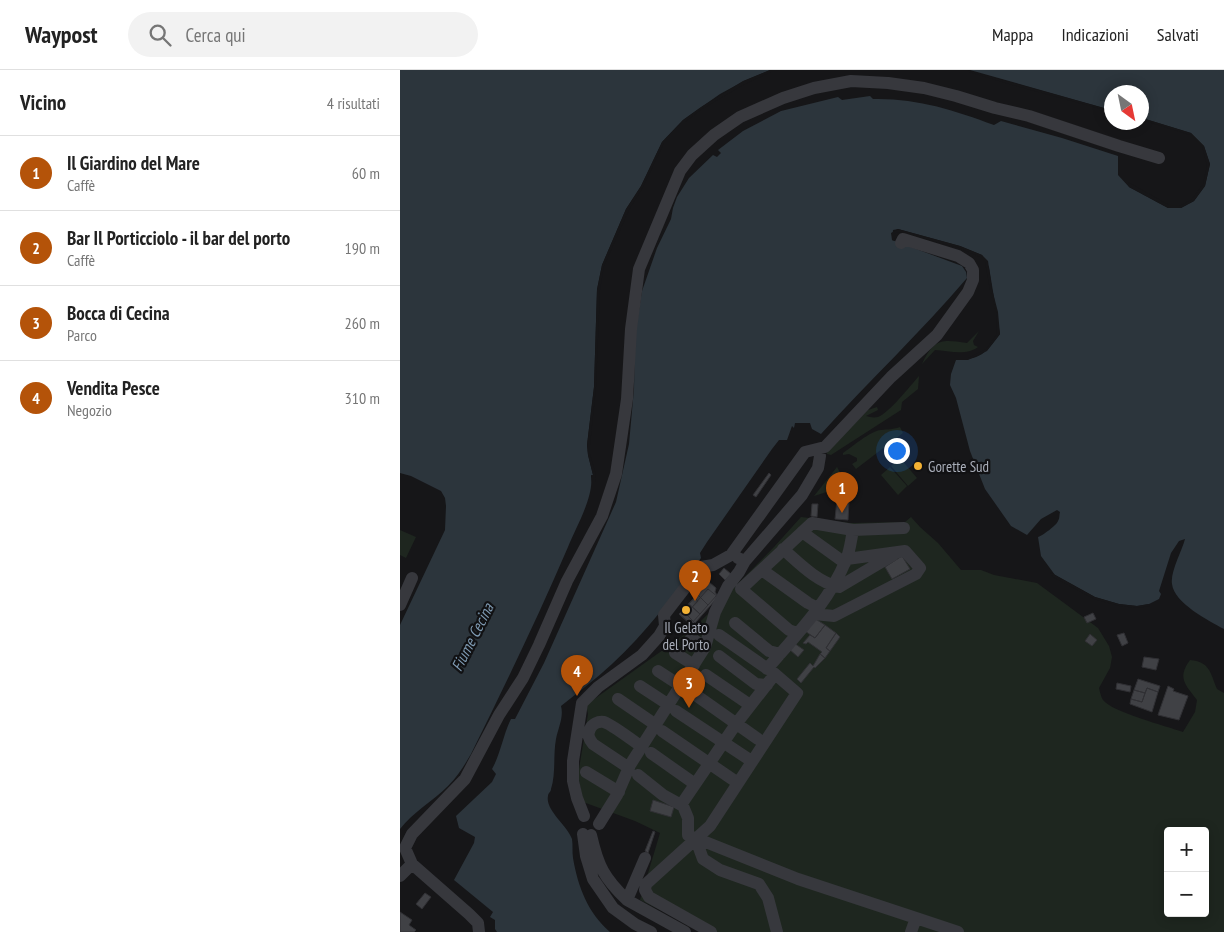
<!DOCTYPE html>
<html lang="it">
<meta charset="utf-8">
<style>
body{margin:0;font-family:"PT Sans Narrow",sans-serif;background:#f2f2f2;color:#222}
.controls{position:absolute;right:15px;bottom:15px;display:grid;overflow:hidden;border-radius:5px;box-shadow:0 2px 12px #0003}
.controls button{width:45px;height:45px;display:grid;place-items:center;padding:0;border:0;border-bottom:1px solid #e0e0e0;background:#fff;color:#222;font:25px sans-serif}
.compass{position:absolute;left:704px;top:15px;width:45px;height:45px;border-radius:50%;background:#fff;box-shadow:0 2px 12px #0003;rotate:147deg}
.you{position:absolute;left:496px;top:380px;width:18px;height:18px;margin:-12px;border:4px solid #fff;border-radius:50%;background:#1a73e8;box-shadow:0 0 0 8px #1a73e833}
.badge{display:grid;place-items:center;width:32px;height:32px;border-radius:50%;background:#b45309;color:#fff;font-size:16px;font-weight:700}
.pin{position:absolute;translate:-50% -41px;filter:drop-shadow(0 1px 2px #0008)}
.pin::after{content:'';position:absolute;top:26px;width:18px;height:15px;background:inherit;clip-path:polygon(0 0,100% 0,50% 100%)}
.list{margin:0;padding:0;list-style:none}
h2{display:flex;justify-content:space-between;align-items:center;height:65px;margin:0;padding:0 20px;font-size:21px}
h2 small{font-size:16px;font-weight:400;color:#767676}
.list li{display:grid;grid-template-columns:32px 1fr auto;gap:15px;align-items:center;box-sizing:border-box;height:75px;padding:0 20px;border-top:1px solid #e0e0e0}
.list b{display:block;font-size:19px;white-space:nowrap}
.list p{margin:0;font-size:16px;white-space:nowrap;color:#767676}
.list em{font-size:16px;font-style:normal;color:#767676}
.icon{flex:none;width:28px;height:28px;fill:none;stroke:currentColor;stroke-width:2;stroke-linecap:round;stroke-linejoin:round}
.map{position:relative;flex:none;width:824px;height:862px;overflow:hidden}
header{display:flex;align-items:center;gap:30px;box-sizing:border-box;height:70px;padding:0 25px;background:#fff;border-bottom:1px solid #e0e0e0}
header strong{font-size:24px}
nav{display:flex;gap:28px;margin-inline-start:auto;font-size:18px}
.search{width:350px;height:45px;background:#f2f2f2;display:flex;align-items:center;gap:12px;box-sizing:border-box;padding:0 18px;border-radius:28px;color:#767676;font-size:19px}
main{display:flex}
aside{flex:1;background:#fff}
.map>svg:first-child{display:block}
.green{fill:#1e261f;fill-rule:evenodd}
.water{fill:#2c353c}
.pier{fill:#161618}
.building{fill:#404145;stroke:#303034}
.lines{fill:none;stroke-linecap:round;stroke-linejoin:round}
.minor{stroke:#37383d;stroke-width:12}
.poi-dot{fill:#f2b134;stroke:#111113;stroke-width:2}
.labels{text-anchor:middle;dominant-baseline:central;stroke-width:4.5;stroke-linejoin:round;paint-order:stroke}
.poi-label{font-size:15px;fill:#a8adb8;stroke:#111113;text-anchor:start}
.water-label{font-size:16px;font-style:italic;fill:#7f9bb3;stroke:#111113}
</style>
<header>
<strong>Waypost</strong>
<div class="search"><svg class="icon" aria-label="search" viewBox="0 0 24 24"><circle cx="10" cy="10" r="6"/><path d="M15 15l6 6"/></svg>Cerca qui</div>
<nav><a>Mappa</a><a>Indicazioni</a><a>Salvati</a></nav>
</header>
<main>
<aside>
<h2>Vicino<small>4 risultati</small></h2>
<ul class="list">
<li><span class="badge">1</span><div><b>Il Giardino del Mare</b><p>Caffè</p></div><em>60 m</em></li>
<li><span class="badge">2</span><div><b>Bar Il Porticciolo - il bar del porto</b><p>Caffè</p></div><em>190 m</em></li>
<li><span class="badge">3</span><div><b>Bocca di Cecina</b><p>Parco</p></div><em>260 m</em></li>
<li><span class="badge">4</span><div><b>Vendita Pesce</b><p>Negozio</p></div><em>310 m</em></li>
</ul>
</aside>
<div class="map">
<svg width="824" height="862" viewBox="0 0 824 862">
<rect width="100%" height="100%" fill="#161618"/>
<!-- green -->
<path class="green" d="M579 261 573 271 574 275 578 277C566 286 549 281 535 280L522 294C534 269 541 269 567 273Z
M519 306 518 319 502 332 501 340 431 385 427 384V381L468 340 477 337 478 340 466 346C470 347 473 348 478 347 489 343 510 316 519 306Z
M500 357 503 363 456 399 452 394 457 391V388L449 384 443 385V383C452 377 470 361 481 360 489 359 491 360 500 357Z
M500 388 517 408 508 416 491 396Z
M437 397 443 408 433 420 414 426Z
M490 397 507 416 498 425 481 405Z
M401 447 450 453 505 452 511 447 520 457 538 473 561 500H581L594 505 637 513 698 558 709 576 712 587 710 598 699 618C700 622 701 627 703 630 712 642 766 656 783 662L795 642 797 630C785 614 777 608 790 590 810 592 810 602 817 619L824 623V862H304L240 830 260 763 235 751 183 732 178 705 188 644 186 635 295 557 374 477ZM768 761H805V843H768Z
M0 460 16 467 6 488 0 485Z"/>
<!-- water -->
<path class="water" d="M0 0H370L344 11 320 24 283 50 262 72 241 116 226 139 202 195 197 219 194 317 187 375 188 385 193 405 191 406C194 427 176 457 168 477 138 547 105 615 71 684 64 696 58 706 48 716 33 731 13 742 0 759V555L45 460 46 436 45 428 41 421 11 406 0 403Z
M570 0H824V559C809 551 774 533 772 514 770 502 782 481 785 469L779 471 771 483 759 521 761 524 759 529 749 534 737 536 719 534 695 527 655 505 641 486 638 467C642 466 657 455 658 451 660 448 659 445 660 442L657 440 641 449 627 465 611 456 585 419 570 381 556 328 550 315 551 304 556 290C580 290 586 283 600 264L589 197 582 185 560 176 498 159 493 160 492 170 562 196 566 202 567 208C521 262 469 311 421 364L412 359 410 353H395L394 358 392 356 387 370H379L372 379 307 472 300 483 301 488C274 525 246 563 212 594 196 609 178 622 161 636 164 647 158 658 156 669 153 685 156 704 151 719 151 722 148 723 148 726 145 740 167 755 172 769 173 775 172 782 173 788 178 817 188 843 210 862H97L95 859V850L90 847 93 842 54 810 74 773 75 767 59 758 56 746 92 712 96 704 92 699C101 683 103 665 111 649H115L144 593 216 432 229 374 234 319 235 266 242 221 257 178 271 149 273 138 277 127 289 108 313 85 317 87 321 83 318 80 343 61 381 41 438 27 442 30 470 26 473 29C516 28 554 40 594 55L601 51 662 68 718 86V105L729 117 768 138H781L794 131 805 116 810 94 804 76 791 63 742 48V22H712L711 40Z"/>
<!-- pier -->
<path class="pier" d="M370 0H373L371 2 345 14 302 39 285 52 264 73 243 117 229 140 204 196 200 220 196 317 190 375V384L196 405 195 412H192L191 405H193L188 385 187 375 194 317 197 220 202 195 226 139 241 116 262 72 283 50 301 37 343 11Z
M567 0 711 40 712 42 609 14 569 2Z
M742 48 791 63 804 76 810 94 805 116 794 131 781 138H768L729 117 728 112 769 135 780 136 792 129 803 114 807 95 802 77 790 65 742 50Z
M498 159 560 176 582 185 588 191 592 219 598 242 600 264 587 281 568 290H553L555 288H568L586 279 597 264 596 242 590 220 585 192 580 187 559 178 498 162 494 164V168L499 170 498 172 492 170 491 163Z
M650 502 695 527 719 534 737 536 749 534 750 536 737 538 719 536 694 529 653 507Z"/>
<!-- building -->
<path class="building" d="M369 403 371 405 356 427 353 425Z
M437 430 449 432 448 450 435 449Z
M412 434H418L417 447 411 446Z
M502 486 510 499 492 509 485 497Z
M324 498 331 504 325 510 319 504Z
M309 512 316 518 315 522 317 525 308 535 297 524Z
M308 519 318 527 295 553 286 544Z
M297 524 308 535 300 544 289 534Z
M294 528 298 531 286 544 282 541Z
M289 534 300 544 291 554 279 544Z
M282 541 286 544 295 553 292 556 279 544Z
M693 543 696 549 687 553 684 547Z
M414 548 425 555 415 568 405 561Z
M425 555 436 563 426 578 430 581 425 588 420 584 422 582 408 572 406 574 403 573 410 565 415 568Z
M436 563 440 567 430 581 426 578Z
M724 563 728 573 722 576 717 565Z
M690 564 697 570 692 576 685 571Z
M394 573 404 580 398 587 389 579Z
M420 584 425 588 415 598 414 597 401 613 397 609 410 593 413 596Z
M744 587 759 589 756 600 742 597Z
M738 609 760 616 758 622 747 618 745 623 734 620Z
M717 613 731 616 730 622 716 619Z
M768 616 774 619 773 621 788 626 779 650 758 645Z
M747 618 758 622 752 642 730 634 731 629 742 632Z
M734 620 745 623 742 632 731 629Z
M253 730 274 737 271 747 250 741Z
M253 761 255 762 248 783 245 781Z
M25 823 31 827 22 839 16 834Z
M0 842 12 850 9 855 16 860 14 862H0Z"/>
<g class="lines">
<!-- minor -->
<path class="minor" d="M402 462 445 493
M383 479C399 493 417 512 439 517L493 485
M338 488 345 491 402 425 418 398 420 386 418 380
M362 500 408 533 418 538
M0 535 12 508
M414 544 434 546 516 504 520 498 505 481 447 489
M335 553 369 581 380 584
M397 563 389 560 341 519 412 453 453 460 504 458
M291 568 305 577
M275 583 294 595
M319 586 356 614 367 615
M367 599C396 565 429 532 446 490 450 481 451 470 453 460
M258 601 281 616
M306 605 350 635
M240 616 269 635
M290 621 358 669
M218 629 256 655
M276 641 350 690
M262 661 335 711
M251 683 295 714
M229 698 193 674C189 669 187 665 190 659 192 654 198 651 204 652 211 654 235 672 242 677
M186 702 219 722
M238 705 263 725 283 736 288 748V765L398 809 516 848 511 862
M281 735 336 654 375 604
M184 746 177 728 173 711V691L182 633 198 617 242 585 259 566 265 556 264 545 301 497 313 495 331 485 405 382 425 377 491 307 537 265 568 222 573 210V200L569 193 558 186 503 169 501 173
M199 754 217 725 230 695 305 577 315 542 328 516 339 502 345 491
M183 764 186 786 193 809 213 838 235 854 251 862
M191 765C198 796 204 808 227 830
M299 770V778L303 789 320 800 359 814 368 828 377 862
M245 788 227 830 285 862
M0 806 12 794
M516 848 558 862
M79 862 78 853 69 844 12 794 5 778 12 764 65 709 99 645 123 608 139 575 167 511 202 446 216 404 227 329 231 259 239 199 280 101 292 85 314 65 340 47 383 28 414 18 451 11 488 13 524 18 556 26 595 38 629 46 719 76 759 88
M311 862 249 827 245 820 246 814 310 756 397 623 375 604 319 565"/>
</g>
<!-- markers -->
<g class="poi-dot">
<circle cx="518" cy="396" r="5"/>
<circle cx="286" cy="540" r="5"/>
</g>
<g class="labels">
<!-- poi labels -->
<g class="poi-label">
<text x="528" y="396">Gorette Sud</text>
<text x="286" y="557" text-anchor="middle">Il Gelato<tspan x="286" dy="17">del Porto</tspan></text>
</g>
<!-- water labels -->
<g class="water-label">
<text transform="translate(72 567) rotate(-63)">Fiume Cecina</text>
</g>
</g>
</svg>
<div class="controls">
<button>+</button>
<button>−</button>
</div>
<svg class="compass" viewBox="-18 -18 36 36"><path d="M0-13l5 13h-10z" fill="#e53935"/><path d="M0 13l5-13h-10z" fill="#767676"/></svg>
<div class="you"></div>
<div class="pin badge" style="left:442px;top:443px">1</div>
<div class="pin badge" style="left:295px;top:531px">2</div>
<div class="pin badge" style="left:289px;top:638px">3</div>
<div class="pin badge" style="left:177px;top:626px">4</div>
</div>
</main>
